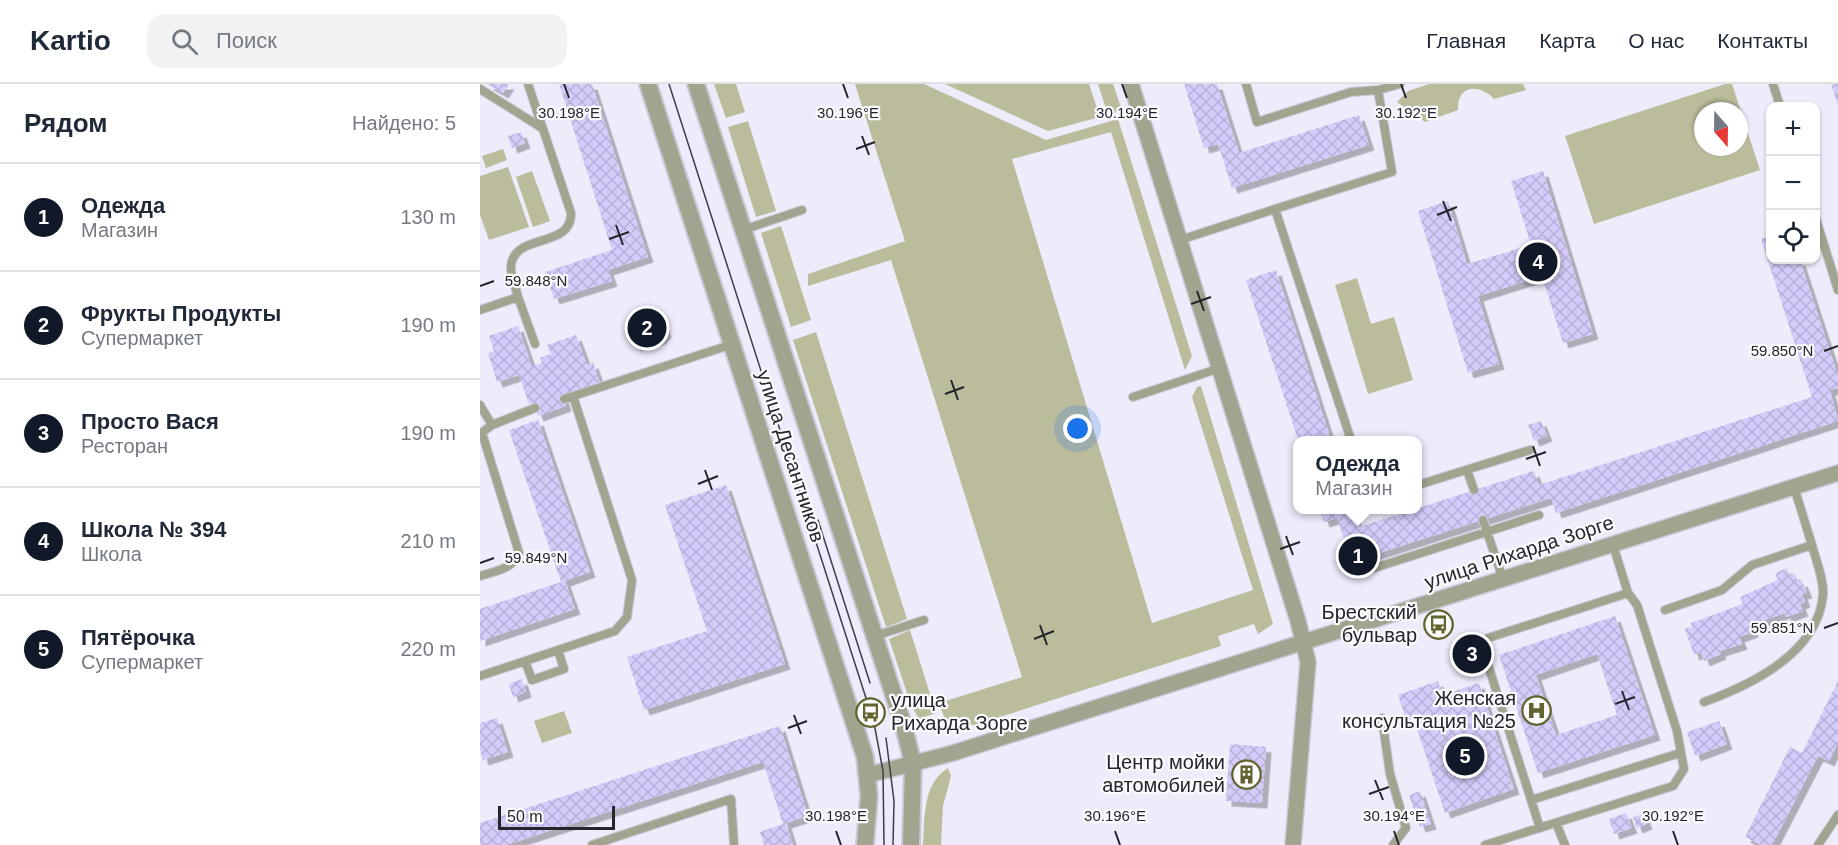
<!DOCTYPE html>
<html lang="ru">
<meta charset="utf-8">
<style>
body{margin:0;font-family:Helvetica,sans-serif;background:#f2f2f3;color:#1f2937}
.controls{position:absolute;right:18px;top:18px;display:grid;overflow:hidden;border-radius:12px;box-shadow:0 2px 4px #0004}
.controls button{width:54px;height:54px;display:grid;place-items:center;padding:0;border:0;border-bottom:2px solid #e0e1e3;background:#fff;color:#1f2937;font:30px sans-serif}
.compass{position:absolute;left:1214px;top:18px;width:54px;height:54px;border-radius:50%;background:#fff;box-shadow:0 2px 4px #0004;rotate:160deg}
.scale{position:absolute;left:18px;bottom:15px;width:117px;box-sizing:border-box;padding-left:6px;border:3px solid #26252b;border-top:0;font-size:16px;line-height:21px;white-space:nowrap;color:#26252b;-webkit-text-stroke:4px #fbfafd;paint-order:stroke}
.you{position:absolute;left:598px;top:345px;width:21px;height:21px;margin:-15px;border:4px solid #fff;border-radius:50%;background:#1a73e8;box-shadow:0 0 0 9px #1a73e833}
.badge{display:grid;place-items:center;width:39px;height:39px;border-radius:50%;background:#111827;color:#fff;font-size:20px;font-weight:700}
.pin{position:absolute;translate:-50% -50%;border:3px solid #fff;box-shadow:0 2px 6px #0006}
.popup{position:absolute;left:813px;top:352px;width:129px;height:78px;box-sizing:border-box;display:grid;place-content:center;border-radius:12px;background:#fff;filter:drop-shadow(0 2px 4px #0005);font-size:20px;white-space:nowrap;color:#747a83}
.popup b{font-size:22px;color:#1f2937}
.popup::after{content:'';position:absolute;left:50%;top:100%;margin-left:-12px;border:12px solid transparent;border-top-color:#fff}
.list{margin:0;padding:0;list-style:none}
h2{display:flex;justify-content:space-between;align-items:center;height:78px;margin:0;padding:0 24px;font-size:26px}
h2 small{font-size:20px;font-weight:400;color:#747a83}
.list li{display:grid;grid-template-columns:39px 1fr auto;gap:18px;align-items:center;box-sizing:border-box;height:108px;padding:0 24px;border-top:2px solid #e0e1e3}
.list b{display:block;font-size:22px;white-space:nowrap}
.list p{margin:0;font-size:20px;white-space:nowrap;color:#747a83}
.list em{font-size:20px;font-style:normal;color:#747a83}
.icon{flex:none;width:33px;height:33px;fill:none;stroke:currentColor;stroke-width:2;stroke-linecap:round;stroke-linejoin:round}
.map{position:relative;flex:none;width:1358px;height:761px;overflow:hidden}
header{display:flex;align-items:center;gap:36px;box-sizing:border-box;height:84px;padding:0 30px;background:#fff;border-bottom:2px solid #e0e1e3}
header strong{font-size:28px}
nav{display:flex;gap:33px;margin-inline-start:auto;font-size:21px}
.search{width:420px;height:54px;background:#f2f2f3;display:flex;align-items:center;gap:15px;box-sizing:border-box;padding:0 21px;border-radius:18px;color:#747a83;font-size:22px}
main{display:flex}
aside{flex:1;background:#fff}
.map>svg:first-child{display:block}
.green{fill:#bbbc9c;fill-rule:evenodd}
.building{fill:url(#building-cross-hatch);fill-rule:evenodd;filter:url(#shadow)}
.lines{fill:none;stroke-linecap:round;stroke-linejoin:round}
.service-casing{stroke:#cac7d6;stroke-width:10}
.minor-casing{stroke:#cac7d6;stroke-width:18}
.tertiary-casing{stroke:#cac7d6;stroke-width:20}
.service{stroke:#a3a48f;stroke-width:8}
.minor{stroke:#a3a48f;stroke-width:15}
.tertiary{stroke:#a3a48f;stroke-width:16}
.tram{stroke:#3f3e45;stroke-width:1.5}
.ticks{fill:none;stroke:#26252b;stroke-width:2}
.labels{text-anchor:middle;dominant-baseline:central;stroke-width:4.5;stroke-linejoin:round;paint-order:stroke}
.street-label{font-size:20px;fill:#26252b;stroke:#fbfafd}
.poi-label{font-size:20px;fill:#26252b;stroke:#fbfafd;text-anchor:end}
.ticks-label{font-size:15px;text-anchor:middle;fill:#26252b;stroke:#fbfafd;stroke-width:4.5;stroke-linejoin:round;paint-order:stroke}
</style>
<header>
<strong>Kartio</strong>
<div class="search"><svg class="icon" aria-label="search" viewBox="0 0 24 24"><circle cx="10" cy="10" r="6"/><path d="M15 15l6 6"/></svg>Поиск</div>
<nav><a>Главная</a><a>Карта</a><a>О нас</a><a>Контакты</a></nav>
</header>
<main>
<aside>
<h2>Рядом<small>Найдено: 5</small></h2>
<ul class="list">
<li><span class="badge">1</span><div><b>Одежда</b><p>Магазин</p></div><em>130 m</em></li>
<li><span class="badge">2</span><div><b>Фрукты Продукты</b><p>Супермаркет</p></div><em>190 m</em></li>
<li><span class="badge">3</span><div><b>Просто Вася</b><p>Ресторан</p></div><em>190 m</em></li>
<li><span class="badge">4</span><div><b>Школа № 394</b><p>Школа</p></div><em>210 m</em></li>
<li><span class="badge">5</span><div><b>Пятёрочка</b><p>Супермаркет</p></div><em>220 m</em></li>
</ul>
</aside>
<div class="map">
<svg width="1358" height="761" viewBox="0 0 1358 761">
<defs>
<pattern id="building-cross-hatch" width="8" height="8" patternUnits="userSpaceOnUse" patternTransform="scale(1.5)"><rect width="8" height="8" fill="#d5ccfb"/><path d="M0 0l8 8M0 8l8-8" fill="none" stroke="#b7afd7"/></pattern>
<filter id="shadow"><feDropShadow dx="5.5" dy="5.5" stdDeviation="0" flood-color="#0004"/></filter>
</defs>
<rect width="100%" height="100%" fill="#eeebfb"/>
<!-- green -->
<path class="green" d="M234 0H256L265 28 246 34Z
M375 0H444L566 56 638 35 712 272 705 286 631 48 532 75 672 539 773 506 712 313 717 303 721 302 793 540 778 550 774 540 738 552 741 562 495 641H467L459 619 542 593 411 176 328 202V190L425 157Z
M465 0H609L620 33 568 47Z
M618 0H633L642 26 628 31Z
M949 0H1043L1046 6 1014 15C1000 0 977 0 978 26L945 38 917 18 928 7Z
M1245 0H1252L1280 86 1114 140 1085 52ZM1223 27H1259V63H1223Z
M268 37 296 127 276 133 248 43Z
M23 65 27 76 6 84 2 72Z
M28 83 49 143 9 156 0 131V92Z
M52 87 70 137 53 143 36 93Z
M301 142 331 236 311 243 281 149Z
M877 194 891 240 914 233 933 296 888 310 855 201Z
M336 248 427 535 406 543 313 256Z
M430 546 456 629 439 635 431 621 409 555Z
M84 627 92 649 62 659 54 637Z
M468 684 471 692 463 722 461 761H443C445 734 442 700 468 684Z"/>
<!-- building -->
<path class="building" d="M7 0H29L23 9Z
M79 0H112L168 173 128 186 132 197 74 215 65 188 132 166Z
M704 0H737L759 69 879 31 889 61 752 104 738 60 724 64Z
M1351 0H1358V21Z
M41 48 45 59 32 64 28 52Z
M1063 87 1113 250 1083 259 1062 192 998 212 1019 280 988 289 938 127 968 117 987 180 1051 161 1031 97Z
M1290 152V176H1320L1358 292V304L1350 306 1358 337 1076 429 1071 414 871 478 857 434 844 438 840 426H873L879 443 1054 387 1059 401 1332 313 1281 155Z
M796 186 821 263 851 356H818L766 196Z
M179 230 186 248 180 255 155 262 148 241Z
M38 242 52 283 62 279 60 274 71 270 67 261 96 251 107 281 113 279 120 299 83 312 86 322 58 332 53 318 49 320 39 291 17 298 8 269 14 267 9 252Z
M58 336 110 488 85 497 95 525 0 557V525L81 498 29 346Z
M1061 337 1067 352 1054 357 1048 341Z
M246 401 305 580 164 626 147 573 227 547 185 421Z
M1307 484 1310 492 1315 490 1318 498 1322 497 1327 509 1322 510 1325 518 1320 520 1323 527 1306 533 1305 529 1271 541 1273 548 1259 553 1262 560 1240 567 1241 570 1224 577 1221 568 1214 571 1205 545 1212 543 1211 539 1263 520 1260 513 1298 496 1295 489Z
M1135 532 1175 651 1058 689 1019 571ZM1117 570 1137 631 1076 651 1056 591Z
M993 561 998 575 990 578 985 564Z
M42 595 46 608 33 613 29 600Z
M958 597 962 611 999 599 1034 705 965 729 934 636 927 638 918 611Z
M1358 597V659L1349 677 1338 672 1292 761H1281L1265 753 1310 663 1322 669Z
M17 634 28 668 3 676 0 666V639Z
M1239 637 1247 660 1215 672 1207 648Z
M300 642 328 732 306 739 313 761H284L280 748 303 740 283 678 26 761H0V739Z
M750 660 786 663 782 719 746 717Z
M940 707 951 740 940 743 929 711Z
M1146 729 1152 744 1134 750 1129 735Z
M1163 730 1167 740 1157 744 1153 733Z"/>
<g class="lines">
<defs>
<path id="service" d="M766 0 777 38 871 8 898 6
M1293 0 1300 22
M0 5 62 44
M795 125 912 88 898 6 920 0
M1336 135 1358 206
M263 146 322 126
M700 156 795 125 871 356
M38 213 55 260
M0 226 38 213C36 204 30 191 31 181 36 148 92 165 91 129L48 0
M653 313 740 284
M84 315 253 260
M0 321 12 341
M0 350 12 341 55 324
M987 386 994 406
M938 401 1050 366
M1003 436 1023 495
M885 487 1059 431
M0 492C16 487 33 485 39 469L2 349
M1185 526 1242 506 1272 481 1332 461 1314 403
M395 552 444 536
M45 577 52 596 84 585 78 566
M0 592 135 547 147 533 152 496 93 312
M1224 618C1271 601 1338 569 1343 511 1344 495 1336 477 1332 461
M902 634 910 690 926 744 913 761
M1051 716 1200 669
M1076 739 1085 761
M1060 744 1002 562 1008 554 1148 509
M112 761 251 715 254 761
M1005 761 1193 702 1204 685 1197 647 1157 521 1148 509 1133 461
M1338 761 1358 731"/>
<path id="minor" d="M651 0 818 537 828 578 813 761
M388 691 473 669 1358 389"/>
<path id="tertiary" d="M168 0 385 673 389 712 385 761
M216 0 424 643 433 680 431 761"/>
</defs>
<!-- service casing -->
<use href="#service" class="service-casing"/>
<!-- minor casing -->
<use href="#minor" class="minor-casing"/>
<!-- tertiary casing -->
<use href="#tertiary" class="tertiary-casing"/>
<!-- service -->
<use href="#service" class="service"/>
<!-- minor -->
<use href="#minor" class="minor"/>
<!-- tertiary -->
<use href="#tertiary" class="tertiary"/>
<!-- tram -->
<path class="tram" d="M189 0 394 639 403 687 404 761
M338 436 390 599
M406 654 414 717 413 761"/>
</g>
<!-- ticks -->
<path class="ticks" d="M84 0 89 14M363 0 368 14M642 0 647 14M921 0 926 14M382 52 389 71M376 65 395 58M963 117 971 137M957 131 977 123M136 141 143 161M129 155 149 148M0 202 14 197M717 207 724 227M711 220 731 213M1344 267 1358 262M471 296 478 316M465 310 484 303M1053 362 1060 382M1046 375 1066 368M225 386 232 406M218 400 238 392M806 452 813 471M800 465 820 458M0 479 14 474M560 541 567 561M1344 544 1358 539M554 555 574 547M1142 607 1149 626M1135 620 1155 613M314 631 321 650M308 644 327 637M895 696 903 716M889 710 909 703M356 747 361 761M635 747 640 761M914 747 919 761M1193 747 1198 761"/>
<!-- icons -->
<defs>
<symbol id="bus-ring" viewBox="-11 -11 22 22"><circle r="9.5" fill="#fbfafd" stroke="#636330" stroke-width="1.5"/><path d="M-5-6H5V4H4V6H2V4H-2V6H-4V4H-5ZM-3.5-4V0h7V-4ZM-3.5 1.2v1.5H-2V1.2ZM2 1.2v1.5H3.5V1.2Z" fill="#636330"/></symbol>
<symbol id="hospital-ring" viewBox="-11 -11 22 22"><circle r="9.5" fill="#fbfafd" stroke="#636330" stroke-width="1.5"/><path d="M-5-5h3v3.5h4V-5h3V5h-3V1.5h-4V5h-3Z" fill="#636330"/></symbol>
<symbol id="building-ring" viewBox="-11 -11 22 22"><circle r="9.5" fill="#fbfafd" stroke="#636330" stroke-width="1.5"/><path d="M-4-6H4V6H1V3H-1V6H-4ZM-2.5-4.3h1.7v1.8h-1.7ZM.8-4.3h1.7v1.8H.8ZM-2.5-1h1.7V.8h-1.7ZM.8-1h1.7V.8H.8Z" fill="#636330"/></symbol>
</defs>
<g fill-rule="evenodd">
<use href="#bus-ring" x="942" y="524" width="33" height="33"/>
<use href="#hospital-ring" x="1040" y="610" width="33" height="33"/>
<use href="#bus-ring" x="374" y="612" width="33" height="33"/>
<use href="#building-ring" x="750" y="674" width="33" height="33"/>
</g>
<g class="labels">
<!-- street labels -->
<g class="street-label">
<text transform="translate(311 372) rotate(72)">улица Десантников</text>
<text transform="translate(1039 468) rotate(-18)">улица Рихарда Зорге</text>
</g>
<!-- poi labels -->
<g class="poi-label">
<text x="937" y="528">Брестский<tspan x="937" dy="23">бульвар</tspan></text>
<text x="1036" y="614">Женская<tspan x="1036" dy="23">консультация №25</tspan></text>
<text x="411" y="616" text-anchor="start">улица<tspan x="411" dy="23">Рихарда Зорге</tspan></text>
<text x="745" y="678">Центр мойки<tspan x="745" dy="23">автомобилей</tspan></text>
</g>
</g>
<g class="ticks-label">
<text x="89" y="34">30.198°E</text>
<text x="368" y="34">30.196°E</text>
<text x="647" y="34">30.194°E</text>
<text x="926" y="34">30.192°E</text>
<text x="56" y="202">59.848°N</text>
<text x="1302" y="272">59.850°N</text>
<text x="56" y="479">59.849°N</text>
<text x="1302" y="549">59.851°N</text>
<text x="356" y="737">30.198°E</text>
<text x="635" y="737">30.196°E</text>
<text x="914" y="737">30.194°E</text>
<text x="1193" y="737">30.192°E</text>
</g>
</svg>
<div class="controls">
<button>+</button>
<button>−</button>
<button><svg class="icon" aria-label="locate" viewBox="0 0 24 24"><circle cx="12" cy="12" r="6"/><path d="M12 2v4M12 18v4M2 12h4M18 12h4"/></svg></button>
</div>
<svg class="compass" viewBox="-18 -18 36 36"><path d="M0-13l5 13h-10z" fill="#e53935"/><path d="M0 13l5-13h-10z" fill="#747a83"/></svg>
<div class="scale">50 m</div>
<div class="you"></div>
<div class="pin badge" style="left:878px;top:472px">1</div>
<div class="popup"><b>Одежда</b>Магазин</div>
<div class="pin badge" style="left:167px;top:244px">2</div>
<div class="pin badge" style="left:992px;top:570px">3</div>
<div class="pin badge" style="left:1058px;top:178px">4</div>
<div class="pin badge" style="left:985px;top:672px">5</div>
</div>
</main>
